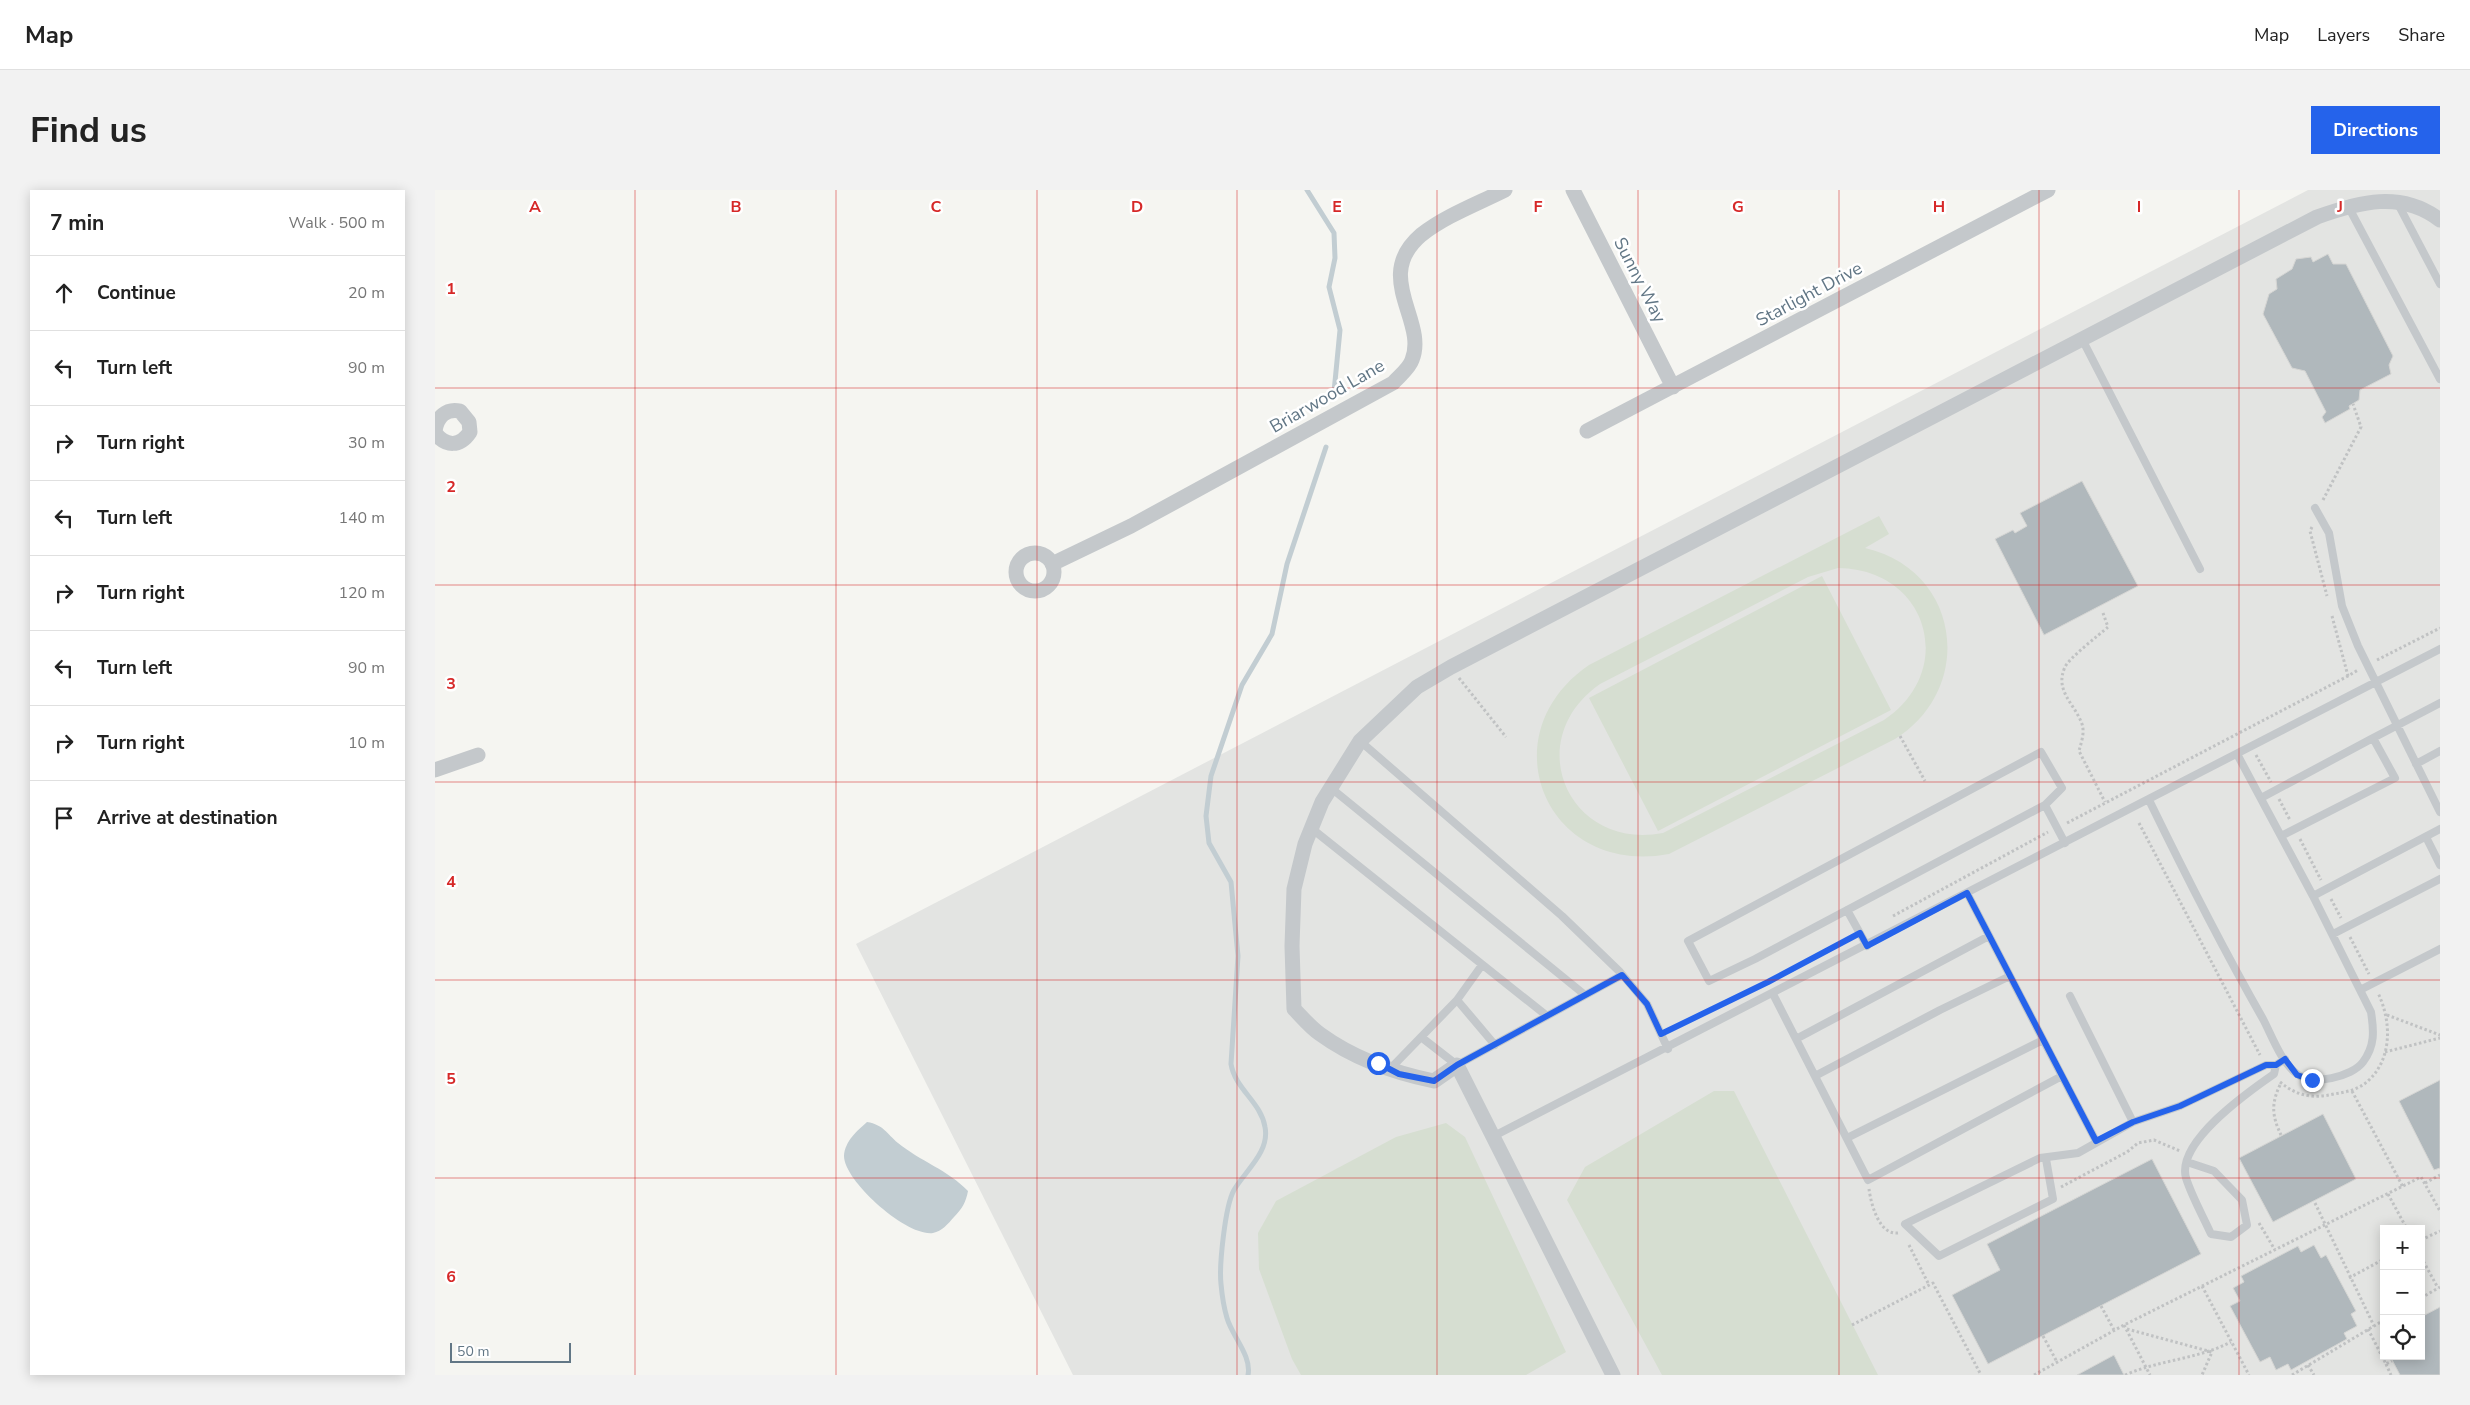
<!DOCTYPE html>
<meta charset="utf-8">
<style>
body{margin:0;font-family:"Nunito Sans",sans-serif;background:#f2f2f2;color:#222}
.controls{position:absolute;right:15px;bottom:15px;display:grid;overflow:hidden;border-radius:0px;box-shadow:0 2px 12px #0003}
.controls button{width:45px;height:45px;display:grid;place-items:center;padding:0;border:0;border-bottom:1px solid #e0e0e0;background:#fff;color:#222;font:25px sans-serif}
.scale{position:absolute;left:15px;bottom:12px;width:121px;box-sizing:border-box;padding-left:5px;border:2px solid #617685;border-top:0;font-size:14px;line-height:18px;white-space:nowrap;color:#617685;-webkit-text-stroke:4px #fff;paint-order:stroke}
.stop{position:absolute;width:15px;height:15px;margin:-11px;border:4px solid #2563eb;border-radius:50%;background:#fff}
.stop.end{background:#2563eb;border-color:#fff;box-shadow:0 1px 5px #0008}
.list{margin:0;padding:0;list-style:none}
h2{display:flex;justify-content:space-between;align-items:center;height:65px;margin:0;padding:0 20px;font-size:21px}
h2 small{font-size:16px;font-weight:400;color:#767676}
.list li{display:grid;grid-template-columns:32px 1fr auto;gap:15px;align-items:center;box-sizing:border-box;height:75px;padding:0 20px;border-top:1px solid #e0e0e0}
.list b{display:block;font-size:19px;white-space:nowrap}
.list em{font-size:16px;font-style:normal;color:#767676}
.icon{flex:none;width:28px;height:28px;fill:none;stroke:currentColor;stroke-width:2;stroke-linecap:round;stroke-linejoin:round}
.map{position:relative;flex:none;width:2005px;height:1185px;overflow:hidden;border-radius:0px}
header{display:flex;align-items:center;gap:30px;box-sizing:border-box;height:70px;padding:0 25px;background:#fff;border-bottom:1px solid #e0e0e0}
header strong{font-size:24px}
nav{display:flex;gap:28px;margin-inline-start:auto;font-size:18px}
.intro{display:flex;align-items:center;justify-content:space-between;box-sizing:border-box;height:120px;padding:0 30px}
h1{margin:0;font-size:35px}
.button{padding:12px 22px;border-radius:0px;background:#2563eb;color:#fff;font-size:18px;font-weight:700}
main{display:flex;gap:30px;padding:0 30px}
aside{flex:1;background:#fff;border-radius:0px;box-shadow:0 2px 12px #0003}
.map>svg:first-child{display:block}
.built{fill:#e3e4e2;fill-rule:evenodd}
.green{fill:#d6ded1;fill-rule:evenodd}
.water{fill:#c2cdd2}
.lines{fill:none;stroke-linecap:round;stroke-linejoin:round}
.stream{stroke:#c2cdd2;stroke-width:5}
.building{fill:#b0b8bc;stroke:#d6d6d4}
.path{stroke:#c0c2c3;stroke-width:3;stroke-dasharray:2.5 2.5;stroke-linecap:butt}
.lane{stroke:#c4c8cb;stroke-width:8}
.street{stroke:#c4c8cb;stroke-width:15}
.route{stroke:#2563eb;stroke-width:6}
.grid{fill:none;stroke:#d62828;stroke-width:1;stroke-opacity:0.55}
.labels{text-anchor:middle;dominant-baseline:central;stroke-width:5;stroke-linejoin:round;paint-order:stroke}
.street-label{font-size:18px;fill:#617685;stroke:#fff}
.grid-label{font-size:16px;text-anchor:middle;font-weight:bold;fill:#d62828;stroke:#fff;stroke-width:5;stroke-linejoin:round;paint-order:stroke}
</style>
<header>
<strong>Map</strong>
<nav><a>Map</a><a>Layers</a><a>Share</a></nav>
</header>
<div class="intro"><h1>Find us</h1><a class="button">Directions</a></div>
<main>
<aside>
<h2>7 min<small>Walk · 500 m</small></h2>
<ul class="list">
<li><svg class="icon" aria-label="ahead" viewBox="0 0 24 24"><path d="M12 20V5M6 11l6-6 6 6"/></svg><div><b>Continue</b></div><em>20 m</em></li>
<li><svg class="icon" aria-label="left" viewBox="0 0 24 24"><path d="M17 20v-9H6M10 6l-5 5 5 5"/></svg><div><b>Turn left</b></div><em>90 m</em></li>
<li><svg class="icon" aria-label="right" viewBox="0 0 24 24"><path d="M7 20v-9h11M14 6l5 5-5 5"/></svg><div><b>Turn right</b></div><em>30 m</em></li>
<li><svg class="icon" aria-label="left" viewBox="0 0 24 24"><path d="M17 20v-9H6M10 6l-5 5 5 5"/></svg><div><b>Turn left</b></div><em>140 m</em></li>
<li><svg class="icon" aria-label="right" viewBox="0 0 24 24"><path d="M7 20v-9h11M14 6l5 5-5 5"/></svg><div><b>Turn right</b></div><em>120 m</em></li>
<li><svg class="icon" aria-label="left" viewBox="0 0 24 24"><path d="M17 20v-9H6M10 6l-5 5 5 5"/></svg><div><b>Turn left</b></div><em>90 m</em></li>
<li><svg class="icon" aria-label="right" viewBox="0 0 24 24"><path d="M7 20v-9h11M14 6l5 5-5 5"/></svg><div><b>Turn right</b></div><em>10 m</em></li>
<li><svg class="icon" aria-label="arrive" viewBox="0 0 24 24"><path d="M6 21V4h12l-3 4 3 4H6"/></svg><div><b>Arrive at destination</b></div></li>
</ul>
</aside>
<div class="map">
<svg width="2005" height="1185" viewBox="0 0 2005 1185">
<rect width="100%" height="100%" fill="#f5f5f1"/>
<!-- built -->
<path class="built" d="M1873 0H2005V1185H638L421 754ZM1949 1039H1986V1166H1949Z"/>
<!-- green -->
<path class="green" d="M1444 326 1454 344 1430 358C1526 380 1541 498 1460 549L1234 664C1111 687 1052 545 1154 475ZM1403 378C1493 379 1523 480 1449 530L1228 643C1133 661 1085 550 1165 494L1373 387Z
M1387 386 1456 520 1223 641 1154 508Z
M1279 901H1299L1443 1185H1227L1132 1010 1150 977Z
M1011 933 1030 947 1131 1162 1091 1185H866L857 1169 824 1079 823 1043 841 1011 961 947Z"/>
<!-- water -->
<path class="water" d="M432 932C449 935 451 943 463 953 485 971 513 980 533 1001 531 1012 527 1019 519 1027 513 1034 507 1041 498 1043 472 1047 409 991 409 966 410 951 422 941 432 932Z"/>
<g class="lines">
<!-- stream -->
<path class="stream" d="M872 0 899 43 900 68 894 97 905 140 899 202
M813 1185C817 1166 797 1146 792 1128 789 1118 787 1105 786 1094 784 1076 790 1016 799 1000 810 981 835 962 830 937 826 912 800 899 796 874L803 766 796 692 774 653 771 626 776 586 807 495 837 444 852 374 891 257"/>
</g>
<!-- building -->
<path class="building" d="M1893 64 1898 74H1911L1958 166 1954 175 1956 184 1925 200 1924 210 1914 216 1915 219 1890 233 1887 227 1891 222 1870 181 1857 178 1828 124 1834 104 1842 99 1841 89 1857 79 1861 69 1876 67 1878 72Z
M1647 291 1703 396 1609 445 1560 349 1578 340 1580 343 1592 336 1585 323Z
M2005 890V978L1999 980 1964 911Z
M1888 924 1921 989 1838 1032 1804 968Z
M1717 969 1766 1064 1553 1174 1517 1105 1565 1080 1552 1054Z
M1879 1055 1886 1068 1891 1065 1921 1121 1916 1124 1922 1136 1909 1143 1912 1149 1856 1180 1853 1174 1841 1180 1835 1167 1825 1172 1795 1116 1805 1111 1798 1098 1809 1092 1806 1086 1863 1056 1866 1062Z
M2005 1117V1185H1965L1955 1166H1986V1127Z
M1679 1165 1689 1185H1642Z"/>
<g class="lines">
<!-- path -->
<path class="path" d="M1888 310 1926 237 1918 214
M1877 337 1875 341 1892 406
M1668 423 1673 437C1664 445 1634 468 1630 477 1619 501 1640 514 1647 534 1650 543 1646 553 1644 561L1670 612
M1897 426 1913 486 1923 480
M1942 470 2005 438
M1024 488 1071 547
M1465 546 1490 591
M1821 565 1836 592
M1844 609 1855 630
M1632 633 1913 486
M1704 633 1825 865
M1865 649 1886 690
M1896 709 1906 728
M1458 726 1613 642
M1915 747 1934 784
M1952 825 2005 845
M1235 839 1261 827
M1950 862 2005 848
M1845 892C1862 906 1877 909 1899 904 1912 902 1925 899 1934 890 1958 867 1956 830 1943 803
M1845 895C1836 914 1837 926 1846 945
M1917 901 1968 997
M1990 993 2005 985
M1626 997 1692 962 1703 953 1719 950 1745 961
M1434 999C1436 1014 1444 1045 1463 1043
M1953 1004 1972 1039
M1880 1013 1939 1136
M1824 1033 1840 1060
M1986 1050 2005 1041
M1474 1055 1494 1095
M1986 1067 2003 1098
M1914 1088 1949 1069
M1767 1096 1814 1185
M1986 1108 2005 1097
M1666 1116 1679 1140
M1417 1135 1498 1093 1546 1185
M1689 1135 1715 1185
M1692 1139 1777 1162 1767 1185
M1933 1139 1951 1174 1957 1171
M1608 1146 1622 1172
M1951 1174 1956 1185
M1873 1175 1879 1185
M1599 1185 1689 1135 1986 987 2005 1021
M1690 1185C1724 1170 1763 1169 1796 1152
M1857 1185 1949 1130"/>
<!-- lane -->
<path class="lane" d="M1962 12 2005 94
M1913 16 2005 189
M1647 149 1765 379
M1880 318 1894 343 1907 416 1923 456 2005 622
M925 551 1127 726 1185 782 1212 814 1233 859
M1981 574 2005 561
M896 598 1150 805
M1826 608 1938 548
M1714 610C1750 684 1787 757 1828 829 1837 846 1846 872 1862 884 1877 896 1917 887 1928 872 1940 856 1939 841 1936 822L1878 706 1802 564
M1610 615 1627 598 1606 562 1253 751 1274 791 1320 769 1610 615 1630 653
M876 638 1112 826
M1846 646 1960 588 1938 548 2005 513
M1991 647 2005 675
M1532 703 1627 886
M1878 706 2005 639
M1412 720 1432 756
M1898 744 2005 689
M1047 775 1022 810 1060 855
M1925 800 2005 759
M1338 804 1433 990 1627 886 1661 951
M1635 806 1698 932
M986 847 1022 875 1187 785
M1361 849 1554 746
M955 879 1022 810
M1380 886 1505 820 1575 786
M1057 947 2005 459
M1412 948 1608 850
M1611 969 1618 1009 1504 1066 1470 1034 1605 968 1643 963 1698 932 1745 916 1831 875H1841L1850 869
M1752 972 1779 981 1807 1010 1812 1035 1796 1047 1776 1044C1768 1026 1757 1007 1751 988 1741 952 1813 902 1839 884L1841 875"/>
<!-- street -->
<path class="street" d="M1138 0 1238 197
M0 241C2 227 11 218 25 221L34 232 35 242C25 257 11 257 0 243
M1152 241 1613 0
M581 382a19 19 0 1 1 38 0a19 19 0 1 1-38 0Z
M617 374 696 336 958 193C964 186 974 179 977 170 993 131 937 87 986 45 1010 26 1042 14 1070 0
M0 580 43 565
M1178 1185 1022 875 999 891C960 883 918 868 885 844 875 837 867 827 859 819L857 756 859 699 870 654 887 612 925 551 982 497 1016 477 1882 27C1924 12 1966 0 2005 30"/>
</g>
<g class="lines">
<!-- route -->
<path class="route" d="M943 873 964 884 999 891 1022 875 1187 785 1212 814 1226 844 1333 792 1425 743 1432 756 1532 703 1661 951 1698 932 1745 916 1831 875H1841L1850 869 1862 885 1877 890"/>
</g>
<!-- grid -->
<path class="grid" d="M200 0V1185M401 0V1185M602 0V1185M802 0V1185M1002 0V1185M1203 0V1185M1404 0V1185M1604 0V1185M1804 0V1185M0 198H2005M0 395H2005M0 592H2005M0 790H2005M0 988H2005"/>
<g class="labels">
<!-- street labels -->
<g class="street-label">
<text transform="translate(1205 90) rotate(63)">Sunny Way</text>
<text transform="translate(1374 104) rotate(-28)">Starlight Drive</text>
<text transform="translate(892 206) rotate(-30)">Briarwood Lane</text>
</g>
</g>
<g class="grid-label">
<text x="100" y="22">A</text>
<text x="301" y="22">B</text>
<text x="501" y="22">C</text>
<text x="702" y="22">D</text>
<text x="902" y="22">E</text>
<text x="1103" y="22">F</text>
<text x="1303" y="22">G</text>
<text x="1504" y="22">H</text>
<text x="1704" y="22">I</text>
<text x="1905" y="22">J</text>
<text x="16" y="104">1</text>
<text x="16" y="302">2</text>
<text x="16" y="499">3</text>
<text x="16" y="697">4</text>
<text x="16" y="894">5</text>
<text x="16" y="1092">6</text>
</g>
</svg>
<div class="controls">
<button>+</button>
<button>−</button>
<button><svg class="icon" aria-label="locate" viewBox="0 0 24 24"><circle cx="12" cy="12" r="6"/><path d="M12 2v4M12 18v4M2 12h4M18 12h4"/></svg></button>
</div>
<div class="scale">50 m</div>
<div class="stop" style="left:943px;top:873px"></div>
<div class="stop end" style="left:1877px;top:890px"></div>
</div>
</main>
